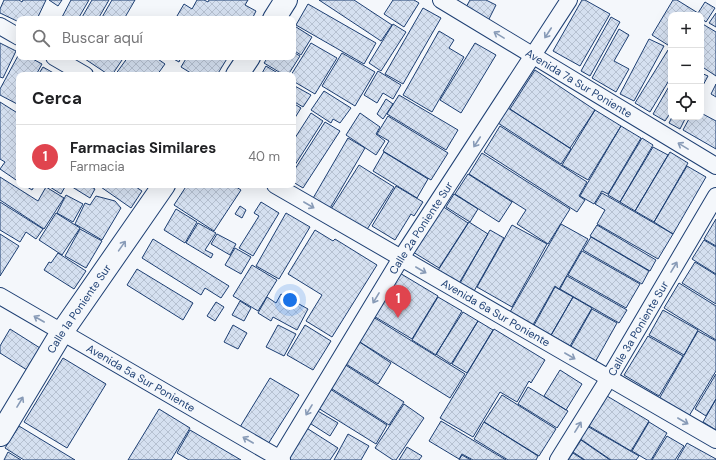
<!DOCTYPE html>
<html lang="es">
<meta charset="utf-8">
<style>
body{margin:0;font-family:"DM Sans",sans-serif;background:#f2f2f2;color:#202124}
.controls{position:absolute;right:12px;top:12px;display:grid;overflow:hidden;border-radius:8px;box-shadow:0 4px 16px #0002}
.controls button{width:36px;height:36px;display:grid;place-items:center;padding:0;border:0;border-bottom:1px solid #e0e0e0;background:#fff;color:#202124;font:20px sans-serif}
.you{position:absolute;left:290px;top:300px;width:14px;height:14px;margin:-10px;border:3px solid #fff;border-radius:50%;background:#1a73e8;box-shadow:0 0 0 6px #1a73e833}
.badge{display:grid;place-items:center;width:26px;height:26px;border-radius:50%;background:#c62828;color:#fff;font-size:13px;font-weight:700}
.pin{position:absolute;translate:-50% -33px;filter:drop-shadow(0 1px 2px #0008)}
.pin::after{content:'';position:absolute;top:21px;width:14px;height:12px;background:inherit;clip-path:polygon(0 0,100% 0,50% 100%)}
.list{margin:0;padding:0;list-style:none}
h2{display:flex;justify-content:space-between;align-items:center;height:52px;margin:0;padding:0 16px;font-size:17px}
h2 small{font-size:13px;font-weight:400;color:#757577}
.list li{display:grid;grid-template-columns:26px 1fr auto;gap:12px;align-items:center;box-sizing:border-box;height:64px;padding:0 16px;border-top:1px solid #e0e0e0}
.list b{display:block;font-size:15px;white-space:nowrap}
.list p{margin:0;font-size:13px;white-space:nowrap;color:#757577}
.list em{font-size:13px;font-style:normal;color:#757577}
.icon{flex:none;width:22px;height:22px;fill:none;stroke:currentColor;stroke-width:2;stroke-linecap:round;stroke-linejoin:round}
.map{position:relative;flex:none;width:716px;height:460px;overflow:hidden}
.search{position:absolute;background:#fff;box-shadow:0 4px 16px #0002;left:16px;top:16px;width:280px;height:44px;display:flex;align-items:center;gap:10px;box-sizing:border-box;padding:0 14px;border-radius:8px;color:#757577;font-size:15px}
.panel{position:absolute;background:#fff;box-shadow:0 4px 16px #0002;left:16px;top:72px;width:280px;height:116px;border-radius:8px}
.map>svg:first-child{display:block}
.building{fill:url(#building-cross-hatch);stroke:#1d3f73}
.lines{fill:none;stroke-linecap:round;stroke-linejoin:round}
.minor-casing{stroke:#1d3f73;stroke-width:18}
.secondary-casing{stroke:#1d3f73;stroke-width:24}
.minor{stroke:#f4f7fb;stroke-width:16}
.secondary{stroke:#f4f7fb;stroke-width:22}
.oneway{stroke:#889bb7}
.labels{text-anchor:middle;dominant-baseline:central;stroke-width:3;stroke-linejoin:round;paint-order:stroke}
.street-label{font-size:11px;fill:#1d3f73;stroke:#f4f7fb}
</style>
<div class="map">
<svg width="716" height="460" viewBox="0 0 716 460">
<defs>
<pattern id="building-cross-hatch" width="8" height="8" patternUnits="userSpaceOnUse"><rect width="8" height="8" fill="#d5e0f0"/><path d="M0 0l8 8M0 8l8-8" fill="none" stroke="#b6c1d1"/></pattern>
</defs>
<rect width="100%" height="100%" fill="#f4f7fb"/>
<!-- building -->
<path class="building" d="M4 0H19L22 2 23 0H46L37 19H19V22L0 13V9Z
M49 0H62L58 6Z
M71 0H89L78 19H61Z
M92 0H109L98 19H81Z
M112 0H135L124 19H101Z
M197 0H204L208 2 209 0H248L245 5 256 11 252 19H182L177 16 184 4 192 9Z
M319 0H354L392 25 381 41Z
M393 0H414L419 3 404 27 384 14Z
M470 0H486L496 5 488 21 465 9Z
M582 0H585L610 14 580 66 553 51Z
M673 0H677L698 13 705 2 715 8 706 22 701 18V15H671V47L652 35Z
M308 4 376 43 364 64 296 25Z
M423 8 441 18 403 84 385 74Z
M716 13V27L709 23Z
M611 17 620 22 590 76 581 71Z
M701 23 716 32V76L701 66Z
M393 24 406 32 381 71 369 63Z
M293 25 312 37 301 55 293 50Z
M619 29 629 35 614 61 629 69 616 92 592 78Z
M439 31 454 40 449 48 464 57 432 112 403 95Z
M649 39 664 46 634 101 620 94Z
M0 43 16 51 3 78 0 77Z
M311 43 337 58 315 94 293 81V75H291Z
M475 43 496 55 461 113 440 100Z
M668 50 671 52V77L650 112 635 103Z
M293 52 300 56 288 75H284L264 63 268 57H293Z
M342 53 375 72 355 106 322 86Z
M19 54V57H29L42 64 36 75H19V105L0 95V89Z
M82 57H124L112 75H109Z
M128 57H155L165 64 157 75H115Z
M170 57H181L179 62Z
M187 57H228L217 75H194L181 67Z
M266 66 281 75H261Z
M43 67 57 75H38Z
M535 70 595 110 570 148 510 109Z
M378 71 401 85 393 99 383 93 377 103 364 95Z
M701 73 708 76 701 89Z
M671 83V112L665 121 653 114Z
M716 84V97L711 94Z
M293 85 311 95 303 107 293 101Z
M324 91 351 108 340 123 333 119 331 123 311 110Z
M399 95 458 130 446 150 387 114Z
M386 99 393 104 383 119 377 114Z
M0 102 19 114V182L0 169 5 162 0 159Z
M293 103 301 108 293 121Z
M508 108 571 149 561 164 498 123Z
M595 110 621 126 588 180 562 165Z
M311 113 323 121 293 168V141Z
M360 113 380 127 376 134 385 141 376 155 346 135Z
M701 113 716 121V149L683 130 690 117H701Z
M388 116 448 153 431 180 383 151 389 141 377 134Z
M672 117H686L680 129 669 123Z
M325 122 340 131 303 188 293 182V172Z
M500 126 587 182 579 196 585 200 577 212 484 152Z
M621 126 641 138 608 194 602 191 594 204 580 196Z
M348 138 365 148 329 210 312 200Z
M642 138 653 145 620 202 608 195Z
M653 147 668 155 635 211 620 202Z
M384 152 428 179 417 198 373 171Z
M670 152 688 163 654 222 635 211Z
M482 153 570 209 548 244 517 224 526 210 469 174Z
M359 165 394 187 366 231 331 209Z
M687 166 706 177 673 234 654 222Z
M468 174 512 202 499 222 455 194Z
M0 177 38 201 46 187 64 198 44 229 0 200Z
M24 185H35L32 190Z
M51 185H66L61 194 50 187Z
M69 185H88L95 189 90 198Z
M98 185H133L142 191 131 208Z
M187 185H233L241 190 214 231 174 205Z
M396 186 423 202 414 216 411 214 395 240 372 226Z
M602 193 673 234 658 259 597 224 605 210 595 204Z
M454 194 478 209 470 222 446 207Z
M66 195 83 204 73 222 57 213Z
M96 196 115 201 121 208 102 240 75 224 85 203 90 205Z
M0 202 43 229 36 239 26 232 20 242 0 230Z
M261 202 279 213 253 256 239 248 259 216 254 213Z
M240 206 246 210 242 218 235 214Z
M442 206 468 223 439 268 413 252Z
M176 209 197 222 185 243 164 230Z
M56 213 80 228 62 255 39 240Z
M286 213 310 227 279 279 256 266Z
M716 219V246L704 239Z
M469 222 488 234 458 285 437 272Z
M198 223 216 233 205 250 213 254 211 258 186 243Z
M561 224 588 239 559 289 555 286 533 325 510 312Z
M512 225 547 244 512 307 477 287Z
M597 225 656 260 650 271 590 236Z
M80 229 102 241 86 268 65 256Z
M315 230 333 241 335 239 377 265 332 337 306 321 322 295 288 274Z
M490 230 504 238 473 293 459 285Z
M0 234 19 246 0 276Z
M217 234 236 244 230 255 211 244Z
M591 237 649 271 642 284 583 250Z
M153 239 229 286 221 298 205 288 201 295 142 258Z
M704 240 716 247V274L692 259Z
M235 248 251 257 241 274 225 265Z
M582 251 640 284 626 308 568 275Z
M58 253 86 271 74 289 44 270 49 262 51 263Z
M695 262 716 275V304L682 283Z
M252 265 277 280 258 311 233 296Z
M137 269 193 303 183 320 127 285Z
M398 272 438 296 412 339 372 315Z
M567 276 627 310 619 323 560 289Z
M679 283 716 306V340L664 308Z
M555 287 573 297 549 339 532 329Z
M281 294 308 309 297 330 273 317 271 321 258 313 267 297 276 303Z
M438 297 462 311 436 355 412 340Z
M573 297 592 308 570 346 551 335Z
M240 301 251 308 244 321 232 315Z
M216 302 224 307 215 321 207 316Z
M592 309 617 323 594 364 569 350Z
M663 310 698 330 684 355 649 335Z
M463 312 478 321 451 364 436 354Z
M370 315 465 374 450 398 355 339Z
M478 321 493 330 467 373 452 364Z
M233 325 247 333 238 349 224 342Z
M278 325 296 334 284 356 266 347Z
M305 325 331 341 313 370 287 355Z
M10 329 40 348 27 370 0 353V346Z
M494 329 545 360 531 383 529 381 517 402 500 392 473 437 440 418Z
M698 331 716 341V371L689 416 659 399Z
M648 336 683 356 659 396 624 375Z
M355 339 391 363 378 384 341 361Z
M63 358 106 384 67 448 24 422Z
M344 364 404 402 389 425 329 387Z
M560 370 582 384 566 410 544 396Z
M716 374V399L706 416 695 409Z
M270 378 299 395 268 444 240 427Z
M528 387 568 411 557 428 518 404Z
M330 389 387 425 376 444 318 408Z
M502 395 556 429 539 456 484 422Z
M607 396 649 421 631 451 589 426Z
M716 399V430L703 422Z
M404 404 424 418 396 460H393L375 448Z
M159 409 190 428 171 460H128Z
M316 410 338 423 330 436 308 422Z
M441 421 506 460H473L462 454 459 459 429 441Z
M484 422 538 456 536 460H508L474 439Z
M649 422 667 433 651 460H647L632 451Z
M19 426 75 460H24L5 448Z
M587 426 639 456 636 460H611L579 438Z
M305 427 338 448 330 460H290L286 457Z
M190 430 241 460H189L177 453Z
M348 434 369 446 361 460H334Z
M667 436 684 446 675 460H652Z
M581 440 610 460H585L573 452Z
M687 443 716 459V460H677Z
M407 447 422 456 419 460H399Z
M8 452 21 460H4Z
M573 453 584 460H568Z
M462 455 471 460H459Z"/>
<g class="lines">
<defs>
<g id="minor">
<path id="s1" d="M441 0 716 166"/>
<path d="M0 26 19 37"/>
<path d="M54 57 85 75"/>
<path id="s2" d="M275 185 716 440"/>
<path id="s3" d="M0 296 282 460"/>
<path id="s4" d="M279 460 401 258 569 0"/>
<path id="s5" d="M558 460 609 378 716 196"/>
</g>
<g id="secondary">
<path d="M274 19 286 0"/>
<path d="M237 75 249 57"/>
<path id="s6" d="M0 435 62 332 164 185"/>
</g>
</defs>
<!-- minor casing -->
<use href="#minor" class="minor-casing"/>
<!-- secondary casing -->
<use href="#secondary" class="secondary-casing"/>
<!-- minor -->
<use href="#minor" class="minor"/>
<!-- secondary -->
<use href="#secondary" class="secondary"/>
</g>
<!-- one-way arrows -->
<defs><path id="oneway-shaft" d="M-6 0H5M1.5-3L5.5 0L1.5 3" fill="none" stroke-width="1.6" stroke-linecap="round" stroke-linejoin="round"/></defs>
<g class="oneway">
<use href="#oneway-shaft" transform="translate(548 33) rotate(123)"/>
<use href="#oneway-shaft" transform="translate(499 35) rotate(-149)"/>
<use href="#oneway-shaft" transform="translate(477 142) rotate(123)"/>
<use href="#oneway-shaft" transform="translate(683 146) rotate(-149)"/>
<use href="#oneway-shaft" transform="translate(309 205) rotate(30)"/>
<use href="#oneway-shaft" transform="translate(122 246) rotate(-55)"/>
<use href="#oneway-shaft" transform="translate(674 267) rotate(-59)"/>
<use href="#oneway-shaft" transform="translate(421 270) rotate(30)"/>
<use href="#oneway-shaft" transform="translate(376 298) rotate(121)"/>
<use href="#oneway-shaft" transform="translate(39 319) rotate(-150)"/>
<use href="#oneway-shaft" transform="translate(570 356) rotate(30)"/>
<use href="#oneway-shaft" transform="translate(20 402) rotate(-59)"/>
<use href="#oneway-shaft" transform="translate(309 410) rotate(121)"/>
<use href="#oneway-shaft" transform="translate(683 421) rotate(30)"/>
<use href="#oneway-shaft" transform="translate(578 427) rotate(-58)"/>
<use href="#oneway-shaft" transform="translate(248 440) rotate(-150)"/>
</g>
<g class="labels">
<!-- street labels -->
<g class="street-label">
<text stroke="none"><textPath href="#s1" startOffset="161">Avenida 7a Sur Poniente</textPath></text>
<text stroke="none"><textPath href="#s4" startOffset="272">Calle 2a Poniente Sur</textPath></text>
<text stroke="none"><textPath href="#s6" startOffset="149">Calle 1a Poniente Sur</textPath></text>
<text stroke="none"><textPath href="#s2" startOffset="255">Avenida 6a Sur Poniente</textPath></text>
<text stroke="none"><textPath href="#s5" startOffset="154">Calle 3a Poniente Sur</textPath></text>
<text stroke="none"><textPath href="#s3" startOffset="163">Avenida 5a Sur Poniente</textPath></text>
</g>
</g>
</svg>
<div class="controls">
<button>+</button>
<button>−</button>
<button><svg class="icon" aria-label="locate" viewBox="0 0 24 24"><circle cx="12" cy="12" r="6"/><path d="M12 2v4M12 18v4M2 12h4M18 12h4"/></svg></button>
</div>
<div class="you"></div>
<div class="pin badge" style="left:398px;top:318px;background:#e0444e">1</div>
<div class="search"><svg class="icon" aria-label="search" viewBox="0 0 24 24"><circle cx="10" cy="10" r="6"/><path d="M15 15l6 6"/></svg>Buscar aquí</div>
<section class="panel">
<h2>Cerca<small></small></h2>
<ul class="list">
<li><span class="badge" style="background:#e0444e">1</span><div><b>Farmacias Similares</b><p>Farmacia</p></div><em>40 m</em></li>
</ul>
</section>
</div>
